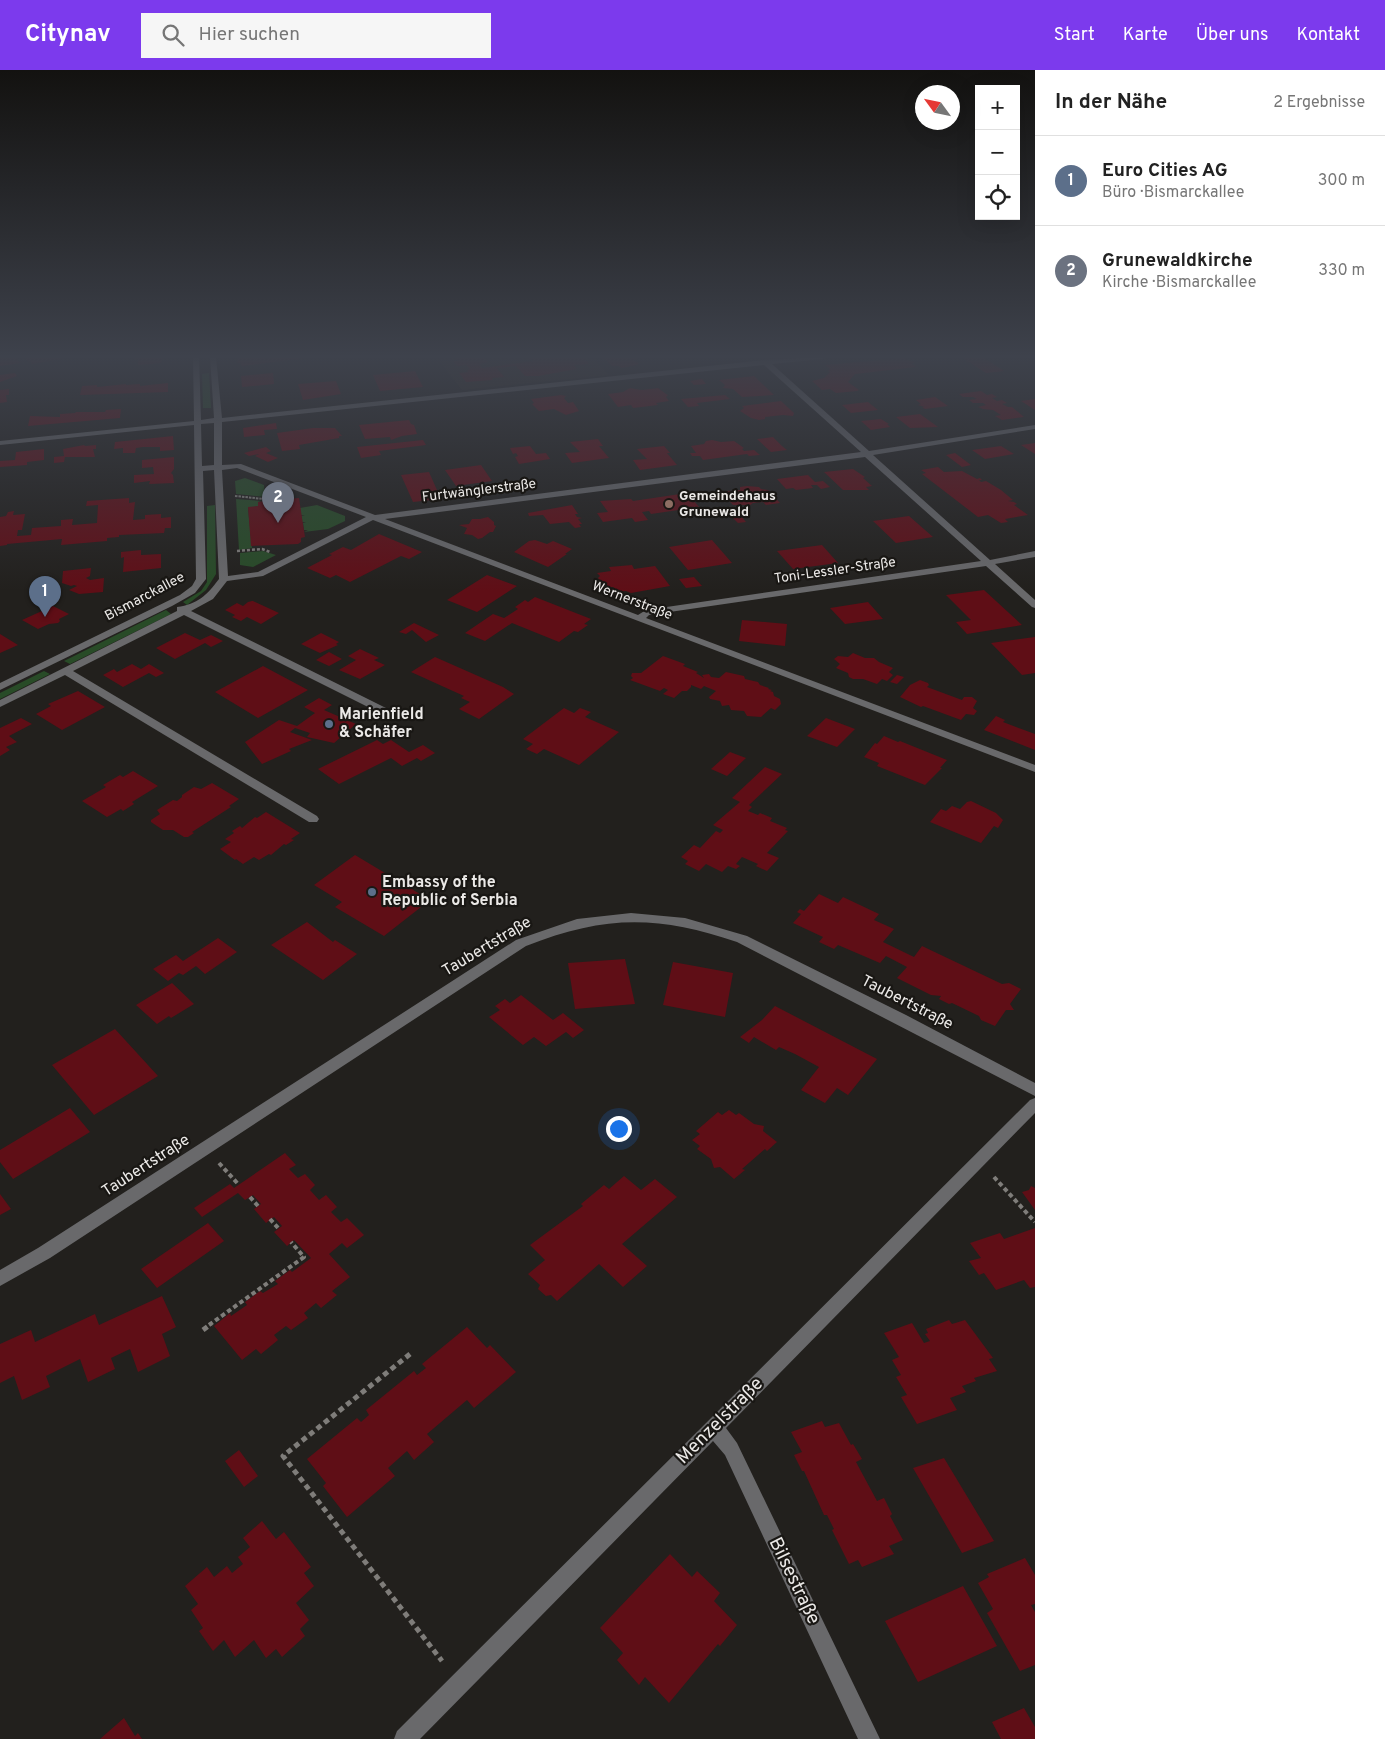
<!DOCTYPE html>
<html lang="de">
<meta charset="utf-8">
<style>
body{margin:0;font-family:Overpass,sans-serif;background:#f6f6f6;color:#222}
.controls{position:absolute;right:15px;top:15px;display:grid;overflow:hidden;border-radius:0px;box-shadow:0 5px 20px #0002}
.controls button{width:45px;height:45px;display:grid;place-items:center;padding:0;border:0;border-bottom:1px solid #e0e0e0;background:#fff;color:#222;font:25px sans-serif}
.compass{position:absolute;left:915px;top:15px;width:45px;height:45px;border-radius:50%;background:#fff;box-shadow:0 5px 20px #0002;rotate:303deg}
.you{position:absolute;left:618px;top:1058px;width:18px;height:18px;margin:-12px;border:4px solid #fff;border-radius:50%;background:#1a73e8;box-shadow:0 0 0 8px #1a73e833}
.badge{display:grid;place-items:center;width:32px;height:32px;border-radius:50%;background:#7c3aed;color:#fff;font-size:16px;font-weight:700}
.pin{position:absolute;translate:-50% -41px;filter:drop-shadow(0 1px 2px #0008)}
.pin::after{content:'';position:absolute;top:26px;width:18px;height:15px;background:inherit;clip-path:polygon(0 0,100% 0,50% 100%)}
.list{margin:0;padding:0;list-style:none}
h2{display:flex;justify-content:space-between;align-items:center;height:65px;margin:0;padding:0 20px;font-size:21px}
h2 small{font-size:16px;font-weight:400;color:#767676}
.list li{display:grid;grid-template-columns:32px 1fr auto;gap:15px;align-items:center;box-sizing:border-box;height:90px;padding:0 20px;border-top:1px solid #e0e0e0}
.list b{display:block;font-size:19px;white-space:nowrap}
.list p{margin:0;font-size:16px;white-space:nowrap;color:#767676}
.list em{font-size:16px;font-style:normal;color:#767676}
.icon{flex:none;width:28px;height:28px;fill:none;stroke:currentColor;stroke-width:2;stroke-linecap:round;stroke-linejoin:round}
.map{position:relative;flex:none;width:1035px;height:1669px;overflow:hidden}
header{display:flex;align-items:center;gap:30px;box-sizing:border-box;height:70px;padding:0 25px;background:#7c3aed;color:#fff}
header strong{font-size:24px}
nav{display:flex;gap:28px;margin-inline-start:auto;font-size:18px}
.search{width:350px;height:45px;background:#f6f6f6;display:flex;align-items:center;gap:12px;box-sizing:border-box;padding:0 18px;border-radius:0px;color:#767676;font-size:19px}
main{display:flex}
aside{flex:1;background:#fff}
.map>svg:first-child{display:block}
.built{fill:#2e2820}
.green{fill:#284b27}
.building{fill:#5f0e16}
.lines{fill:none;stroke-linecap:round;stroke-linejoin:round}
.path-far3{stroke:#7f7d7a;stroke-width:2;stroke-dasharray:2.5 1;stroke-linecap:butt}
.path-far2{stroke:#7f7d7a;stroke-width:2.5;stroke-dasharray:3 2;stroke-linecap:butt}
.path-far1{stroke:#7f7d7a;stroke-width:4;stroke-dasharray:4.5 3;stroke-linecap:butt}
.path{stroke:#7f7d7a;stroke-width:5;stroke-dasharray:5.5 4;stroke-linecap:butt}
.minor{fill:#69696b;fill-rule:evenodd}
.education-dot{fill:#8d6e63;stroke:#191714;stroke-width:2}
.service-dot{fill:#5c6f8a;stroke:#191714;stroke-width:2}
.labels{text-anchor:middle;dominant-baseline:central;stroke-width:4.5;stroke-linejoin:round;paint-order:stroke}
.far-street-label{font-size:14px;fill:#ebe9e7;stroke:#191714}
.far-poi-label{font-size:14px;font-weight:bold;fill:#ebe9e7;stroke:#191714;text-anchor:start}
.poi-label{font-size:16px;font-weight:bold;fill:#ebe9e7;stroke:#191714;text-anchor:start}
.street-label{font-size:16px;fill:#ebe9e7;stroke:#191714}
.near-street-label{font-size:19px;fill:#ebe9e7;stroke:#191714}
</style>
<header>
<strong>Citynav</strong>
<div class="search"><svg class="icon" aria-label="search" viewBox="0 0 24 24"><circle cx="10" cy="10" r="6"/><path d="M15 15l6 6"/></svg>Hier suchen</div>
<nav><a>Start</a><a>Karte</a><a>Über uns</a><a>Kontakt</a></nav>
</header>
<main>
<div class="map">
<svg width="1035" height="1669" viewBox="0 0 1035 1669">
<rect width="100%" height="100%" fill="#22201d"/>
<!-- built -->
<path class="built" d="M436 287H591L609 305 462 320Z"/>
<!-- green -->
<path class="green" d="M209 303 211 338H203L202 304Z
M245 408 264 415 265 427 236 424 235 411Z
M236 429 262 431 258 432V436L248 438 252 478 239 480Z
M215 435 216 504 206 520 187 535 183 532 201 521 207 512V436Z
M317 435 345 446V451L328 459 304 462 308 460H304L303 453 306 452H302L301 446 305 445H301L300 438Z
M263 481 276 485 253 497 240 495V483Z
M166 540 171 544 70 594 64 591Z
M44 601 50 604 0 629V623Z"/>
<!-- building -->
<path class="building" d="M0 287H16L20 293 0 296Z
M27 287H66V288L32 294 30 291H27L25 288Z
M135 287H164L161 293 138 295V289H135Z
M237 287H264L265 289 280 287 306 288 242 296 240 293H238Z
M455 287 484 288 488 292 479 294 482 298 533 291 525 287H583L589 294 574 295 577 299 538 306H525L516 296 497 298 504 307 492 308 493 310 466 312 459 303 468 302 467 300 470 299 466 295 457 296 453 291H458Z
M603 287H635L638 289 633 290 639 293 637 295 621 298 619 296H612Z
M961 287H983L1004 301 986 303Z
M904 288 915 293H911L916 297 855 304 848 312 859 320 857 321 836 323 830 319 822 320 812 311 824 308 830 302 828 301 830 299 825 295Z
M415 301 423 317 380 321 373 305Z
M15 303 17 306 0 312V305Z
M273 303 274 314 242 317 241 306Z
M754 306 774 325 742 327 733 319 723 318 725 315 719 310Z
M702 309 706 314 694 315 690 311Z
M336 311 341 324 303 330 298 314Z
M168 313V322L80 325 82 316 97 315V317L126 314V315L140 314V316Z
M630 318 642 320 658 318 666 324 668 325 666 327 669 331 656 333 658 335 633 338 631 335 618 337 608 324 623 322Z
M9 319V325H6L7 332 0 333V320Z
M981 321 987 325 992 324 997 327 992 328 997 331 1002 330 1007 333 1002 334 1008 337H1012L1024 347 1002 350 995 346 1001 345 993 340 983 339 978 337 986 335 983 333H973L969 330 977 329 973 327H963L959 324Z
M561 325 566 326 564 328 568 333 573 332 579 341 566 345 554 339 539 341 532 334 534 333 531 329Z
M725 325 730 329 697 333 699 336 688 337 681 329Z
M935 327 948 336 925 339 922 337H925L918 335 921 334 916 330Z
M1035 329V340L1021 331Z
M781 331 794 343 793 346 783 345 765 347V349L759 350 751 348 740 341 744 338 742 336Z
M868 332 878 340 851 343 842 335Z
M121 339 120 348 28 356 30 346 60 347V344L75 343 76 342H105L106 340Z
M920 344 938 357 910 358 896 347Z
M881 349 889 354H887L890 357 871 360 861 351Z
M409 350 411 354 414 355 417 364 402 366 391 370 390 367 365 369 359 355Z
M276 353 277 359 264 360 265 365 244 367 243 358Z
M313 358H335L342 366H339V368L299 375 300 379 282 381 277 363Z
M173 366 174 380 160 381V377H143L136 378 135 383H123V378L114 379 115 372Z
M773 367 782 376 787 380 771 382 757 369Z
M598 369 603 376H599L609 388 572 393 565 383 580 382 570 372Z
M423 370 426 375 379 381 381 385 361 388 357 377Z
M712 370 721 372 734 371 744 378 742 379 744 381 754 380 760 385 749 386 747 384 703 390 700 386H692L690 383H696L691 376 704 374 706 371Z
M1035 373V384L1021 375Z
M84 375 85 376 96 375V379H93L95 387H65L64 392 54 393V387L64 386 63 379Z
M530 376 536 384 546 383 550 389 519 394 515 387 518 386 516 383 513 384 510 378Z
M664 376 670 383H667L677 395 640 400 633 390 647 389 637 379Z
M1001 376 1014 384 985 389 972 380Z
M266 377 271 381 266 383 278 388 268 392 255 386 259 384 249 386 244 383Z
M44 379V390L27 392V395L0 397V391L15 390 16 382Z
M955 383 971 395 962 397 946 385Z
M174 387V399L171 403 173 405 174 413 149 414 150 411 134 413V405L154 404 153 397 142 398V390Z
M481 395 492 411 456 416 445 400Z
M938 397 944 402 962 401 977 409 980 408 982 410H979L981 412 986 411 1001 420 1013 430 1008 431 1014 432 1017 434 1014 435 1028 445 1005 449 1008 452 1001 453 988 445 978 447 922 404 926 403 921 400Z
M853 399 865 407 863 408 872 416 866 417 869 420H843L824 402Z
M429 402 441 429 413 432 401 405Z
M808 405 815 412 823 411 830 417 821 419 817 415H811L813 418 796 420 793 418 786 419 777 409Z
M747 416 759 417 761 419 768 420 780 433 766 435 763 432 753 433 750 435H733L721 422 740 420V417Z
M687 423 699 437 651 444 649 441 642 442 648 450 635 452 632 448 603 452 597 443 608 442 600 431 631 429 633 431Z
M274 426V430L299 428 305 467 301 468V472L298 474 251 476 248 437 258 436V432L264 431 263 427Z
M129 428V433L135 432 133 450 145 449V445L161 444V448L171 447V458H165L164 463 119 465V467L107 468V471L61 475 62 469 7 474V475L0 476V447L6 446 8 442 14 441 13 445 25 444 22 460H18L17 466 31 465 32 458 61 456V450L73 449 72 455 97 453 98 435 86 436 87 431Z
M572 435 578 444H575L577 447 582 448 578 449 582 454H579L581 457 575 458 569 452 550 454 543 445 529 446 528 443Z
M740 445 746 452 738 453 731 446Z
M909 446 933 467 896 473 873 451Z
M488 447 494 452V455L496 456 493 462H490L482 468 478 469 472 465 464 464 467 458 459 455 469 454 472 449H480Z
M379 464 422 482 409 489 401 486 350 512 336 505 330 508 307 498 332 485 329 484 343 477 351 480Z
M535 470 547 474 553 471 572 479 565 484H567L548 497 514 482 529 471Z
M712 470 732 493 688 500 669 477Z
M822 475 838 493 793 499 777 481Z
M141 480V485L161 484V498L123 502 124 487 121 488V482Z
M632 495 634 499 655 496 670 516 631 523 626 521 618 522 613 517H609L602 513 598 508 600 506 597 503 611 501 609 497Z
M91 498 90 506 86 508 90 510 104 508 103 522 79 524 69 520 77 516 74 515 71 516 62 513 63 501Z
M487 505 517 516 477 542 447 530Z
M694 507 702 516 686 518 679 509Z
M984 520 1022 555 967 564 956 552 971 550 946 525Z
M535 527 591 549 584 554 588 555 578 562 574 561 559 572 512 553 485 571 465 563 493 544 504 548 518 539 515 537 525 530 528 532Z
M252 531H253L279 543 261 554 247 547 241 551 232 547 235 545 225 540 237 533 243 536 248 532Z
M868 532 883 549 845 554 830 538Z
M53 536 69 544 59 549 60 551 58 553 49 554 38 559 22 550Z
M742 550 787 554 785 576 739 571Z
M414 553 439 565 426 572 412 560 406 564 399 562Z
M185 563 200 570 211 565 223 571 211 577 205 573 175 589 156 578Z
M321 563 339 572 336 574 338 575 320 583 301 574Z
M0 564 18 575 0 583Z
M1035 567V603L1022 605 991 573Z
M360 579 379 588 374 590 385 595 360 609 339 600 356 590 348 586Z
M329 582 342 589 329 596 316 590Z
M853 583 865 588H874L879 592 893 598 889 602 893 605 887 611 882 609 877 614 863 609H853L849 607 848 603 836 598 840 594 834 589 838 586 848 587Z
M663 586 685 594 683 596 698 602 696 603 704 608 702 605 709 604 711 607 719 608 726 602 744 606 745 609 758 612 760 615 769 618 768 619 772 620 770 621 773 622 774 626 780 629 781 634 775 640 771 638 761 647 747 646 744 641 731 640 729 635 722 636 720 631 710 629 709 627 716 621 704 616 701 619 691 615V617L687 621H682L674 628 663 624 668 620 664 618 660 621 630 610 633 608 631 606 632 603H641Z
M435 587 503 617 514 624 479 649 459 639 470 632 461 628 464 626 411 602Z
M132 594 141 599 149 594 164 603 156 607 149 603 123 617 103 605 114 599 117 602Z
M263 596 308 620 258 648 215 622Z
M897 605 904 607 897 614 890 612Z
M920 610 928 613 929 615 927 617 962 630 964 627H972L977 631 973 638 977 641 974 645 966 644 961 650 923 636 921 637 900 627 910 615Z
M78 621 105 637 62 660 36 644 51 636 48 634Z
M319 628 332 635 324 640 356 654 334 673 307 667 310 663 295 658 290 662 312 670 289 679 291 681 262 694 245 672 279 650 297 656 315 643 304 637Z
M564 638 574 643 580 638 591 642 585 647 619 662 579 695 544 679 537 684 526 679 533 674 523 669Z
M996 646 1005 650 1003 652 1035 664V680L984 660Z
M21 648 32 654 9 666 17 672 6 677 10 680 0 686V658Z
M826 648 855 659 837 677 807 666Z
M884 666 898 672 900 671 947 690 940 698H942L925 715 877 696 879 693 864 687 875 673 877 674Z
M377 670 383 674 391 670 409 682 423 675 435 683 421 691 417 688 402 696 391 688 339 714 318 699Z
M730 682 746 688 727 706 711 699Z
M765 697 782 704 749 735 752 737 748 741 758 745 760 743 772 748 770 751 787 758 785 760 788 761 767 783 779 788 767 801 756 796 758 794 742 787 736 794 740 796 736 799 728 796 722 802 706 794 699 801 685 794 688 791 681 787 694 775 700 778 716 761 720 763 723 760 713 755 740 732 732 728Z
M133 701 158 716 132 732 134 734 123 741 121 739 107 747 82 731 106 717 103 715 120 705 123 707Z
M212 713 239 729 229 736 231 737 192 762 194 763 188 767H184L173 760H163L151 752V750L160 744 157 740 173 730 177 731 182 727V725L194 717 201 719Z
M971 731 996 743 1003 750 998 758 994 756 981 773 930 752 941 739 946 741 952 736 960 739 967 732Z
M266 742 300 763 291 769 294 770 286 775 284 774 271 785 269 784 259 790 254 787 243 794 236 789 235 790 220 779 231 772 225 769 234 763 232 761 240 756 242 758 255 747 257 748Z
M355 785 430 830 384 866 335 837 342 832 314 815Z
M819 824 838 833 843 827 879 844 874 850 894 859 883 872 914 887 922 876 1002 914 1009 913 1021 919 1010 934 1014 940H1006L995 956 981 950 979 946 952 933 949 934 939 929 941 926 931 925 897 908 907 897 886 886 880 893 838 875 834 879 819 872 823 867 793 853 801 844 797 842 800 839 804 841Z
M307 852 333 872 335 870 357 884 323 910 271 875Z
M218 868 237 882 205 904 196 896 183 905 179 903 168 911 153 899 176 885 183 891Z
M625 889 635 934 575 939 568 893Z
M673 892 733 903 725 947 663 935Z
M172 913 194 934 171 948 169 946 157 954 136 935Z
M521 925 553 950 563 943 584 960 573 968 566 962 546 976 534 967 523 975 489 947 500 940 495 936 505 929 510 933Z
M775 936 877 989 848 1025 837 1018 825 1033 801 1020 819 997 795 984 779 977 776 980 754 967 749 973 740 967 762 950Z
M115 959 158 1006 94 1045 52 995Z
M70 1038 90 1062 13 1109 0 1092V1080Z
M729 1040 736 1045 739 1043 754 1054 764 1056 763 1061 777 1072 767 1081 765 1079 742 1099 745 1100 734 1109 720 1097 714 1098 711 1089 697 1079 700 1076 692 1070 700 1064 696 1061 718 1042 722 1045Z
M285 1083 296 1095 289 1099 298 1108 305 1104 315 1115 310 1120 319 1130 326 1125 337 1137 331 1142 341 1152 347 1148 364 1165 347 1178 342 1173 329 1184 350 1207 332 1221 337 1225 321 1238 316 1233 304 1243 308 1248 291 1260 286 1256 274 1265 278 1270 261 1284 256 1279 242 1290 214 1256 230 1243 231 1246 247 1235 245 1232 260 1221 263 1223 278 1214 275 1211 290 1200 292 1202 311 1188 294 1170 287 1176 274 1162 282 1156 274 1147 266 1153 254 1139 261 1134 253 1125 245 1130 238 1123 202 1147 194 1138 230 1114 234 1118Z
M624 1106 641 1120 655 1109 677 1127 622 1174 647 1196 623 1217 599 1194 557 1231 551 1225 546 1226 538 1219 540 1215 528 1204 545 1190 530 1175 583 1136 581 1134 604 1115 609 1119Z
M1031 1116 1035 1118V1140L1022 1122 1029 1120Z
M0 1124 11 1139 0 1145Z
M208 1153 224 1171 157 1218 141 1199Z
M1035 1158V1217L1030 1218 1024 1210 996 1220 984 1203 979 1205 969 1191 981 1188 970 1173 1000 1163 1004 1169Z
M162 1226 176 1257 162 1264 170 1286 138 1302 130 1279 111 1288 115 1299 88 1312 80 1289 46 1306 50 1317 22 1330 14 1306 0 1313V1274L31 1260 35 1272 95 1244 99 1255Z
M949 1250 952 1254 965 1250 993 1288 989 1289 997 1301 974 1308 976 1311 962 1316 966 1322 950 1328 957 1340 917 1354 901 1327 907 1325 896 1307 901 1305 892 1290 899 1287 884 1263 912 1253 924 1273 930 1271 925 1264 928 1263 926 1259Z
M467 1257 487 1278 490 1275 516 1302 474 1338 467 1330 427 1364 434 1372 414 1390 407 1381 388 1398 395 1406 347 1447 323 1416 326 1413 307 1389 357 1348 361 1352 369 1345 366 1340 414 1301 417 1305 426 1298 422 1294Z
M822 1351 825 1357 839 1353 851 1375 853 1374 862 1389 856 1392 877 1431 884 1428 892 1444 890 1446 903 1470 889 1476 894 1484 862 1497 858 1490 849 1494 832 1460 834 1459 827 1445H824L804 1401H802L794 1385 802 1382 791 1362Z
M239 1380 258 1406 244 1417 225 1391Z
M944 1388 994 1471 962 1483 913 1398Z
M262 1451 276 1469 284 1462 311 1497 304 1503 314 1516 296 1533 309 1550 300 1559 305 1566 282 1587 276 1579 266 1588 254 1570 235 1587 224 1570 213 1581 199 1561 203 1558 191 1540 198 1534 185 1516 207 1497 214 1507 227 1496 232 1503 243 1494 238 1487 250 1477 243 1468Z
M670 1484 692 1507 697 1501 720 1523 714 1531 737 1555 720 1576 718 1574 669 1633 645 1607 639 1615 617 1590 623 1583 600 1558Z
M1025 1488 1035 1505V1534L1031 1535 1035 1542V1595L1020 1601 987 1543 993 1539 978 1513 989 1507 987 1504Z
M963 1516 997 1576 918 1612 885 1551Z
M1024 1638 1035 1657V1669H1001L992 1652Z
M124 1648 135 1666 138 1663 142 1669H100Z"/>
<g class="lines">
<!-- path-far3 -->
<path class="path-far3" d="M235 426 264 429"/>
<!-- path-far2 -->
<path class="path-far2" d="M237 481 262 479 270 482"/>
<!-- path-far1 -->
<path class="path-far1" d="M219 1093 239 1115
M994 1107 1035 1152
M250 1127 258 1136
M270 1149 279 1159
M209 1255 304 1187 291 1172"/>
<!-- path -->
<path class="path" d="M203 1260 211 1254
M410 1284 283 1386 442 1591"/>
<!-- minor -->
<path class="minor" d="M193 287H199L201 350 214 348 210 287H216L222 348 765 290 826 287 823 289 772 294 869 381 1035 355V359L873 385 990 490 1035 481V487L995 494 1035 530V538L1032 537 986 496 649 545 646 548 1035 695V702L373 450 263 506 227 511 213 529 191 541 398 644 399 646 398 648H390L184 545 73 601 317 746 319 749 317 752H309L65 605 0 637V630L177 541V537C198 534 206 526 219 509L214 400 203 401 206 509 195 523 172 536 0 620V613L180 525 192 516 196 509 194 355 0 375V371L194 351ZM764 295 861 382 375 445 241 394 222 395V352ZM214 353V395L202 396 201 354ZM865 387 981 491 646 540 638 545 385 449ZM237 398 366 447 258 502 228 506 222 400Z
M631 843 685 848 747 866 906 945 1035 1013V1026L737 872C658 845 604 845 526 876L50 1188 0 1216V1200L38 1178 516 870 577 849Z
M1035 1028V1043L726 1358 737 1373 880 1669H858L725 1385 713 1371 420 1669H394L397 1661 1030 1030Z"/>
</g>
<!-- sky -->
<linearGradient id="sky" x2="0" y2="1"><stop stop-color="#131210"/><stop offset="0.55" stop-color="#3e424c"/><stop offset="1" stop-color="#3e424c" stop-opacity="0"/></linearGradient>
<rect width="1035" height="521" fill="url(#sky)"/>
<!-- markers -->
<circle class="education-dot" cx="669" cy="434" r="5"/>
<g class="service-dot">
<circle cx="329" cy="654" r="5"/>
<circle cx="372" cy="822" r="5"/>
</g>
<g class="labels">
<!-- far-street labels -->
<g class="far-street-label">
<text transform="translate(479 421) rotate(-7)">Furtwänglerstraße</text>
<text transform="translate(835 501) rotate(-8)">Toni-Lessler-Straße</text>
<text transform="translate(145 527) rotate(-28)">Bismarckallee</text>
<text transform="translate(632 531) rotate(21)">Wernerstraße</text>
</g>
<!-- far-poi labels -->
<g class="far-poi-label">
<text x="679" y="426">Gemeindehaus<tspan x="679" dy="16">Grunewald</tspan></text>
</g>
<!-- poi labels -->
<g class="poi-label">
<text x="339" y="645">Marienfield<tspan x="339" dy="18">&amp; Schäfer</tspan></text>
<text x="382" y="813">Embassy of the<tspan x="382" dy="18">Republic of Serbia</tspan></text>
</g>
<!-- street labels -->
<g class="street-label">
<text transform="translate(487 877) rotate(-31)">Taubertstraße</text>
<text transform="translate(907 933) rotate(27)">Taubertstraße</text>
<text transform="translate(146 1096) rotate(-33)">Taubertstraße</text>
</g>
<!-- near-street labels -->
<g class="near-street-label">
<text transform="translate(720 1351) rotate(-45)">Menzelstraße</text>
<text transform="translate(794 1511) rotate(64)">Bilsestraße</text>
</g>
</g>
</svg>
<div class="controls">
<button>+</button>
<button>−</button>
<button><svg class="icon" aria-label="locate" viewBox="0 0 24 24"><circle cx="12" cy="12" r="6"/><path d="M12 2v4M12 18v4M2 12h4M18 12h4"/></svg></button>
</div>
<svg class="compass" viewBox="-18 -18 36 36"><path d="M0-13l5 13h-10z" fill="#e53935"/><path d="M0 13l5-13h-10z" fill="#767676"/></svg>
<div class="you"></div>
<div class="pin badge" style="left:45px;top:547px;background:#5c6f8a">1</div>
<div class="pin badge" style="left:278px;top:453px;background:#6b7280">2</div>
</div>
<aside>
<h2>In der Nähe<small>2 Ergebnisse</small></h2>
<ul class="list">
<li><span class="badge" style="background:#5c6f8a">1</span><div><b>Euro Cities AG</b><p>Büro · Bismarckallee</p></div><em>300 m</em></li>
<li><span class="badge" style="background:#6b7280">2</span><div><b>Grunewaldkirche</b><p>Kirche · Bismarckallee</p></div><em>330 m</em></li>
</ul>
</aside>
</main>
